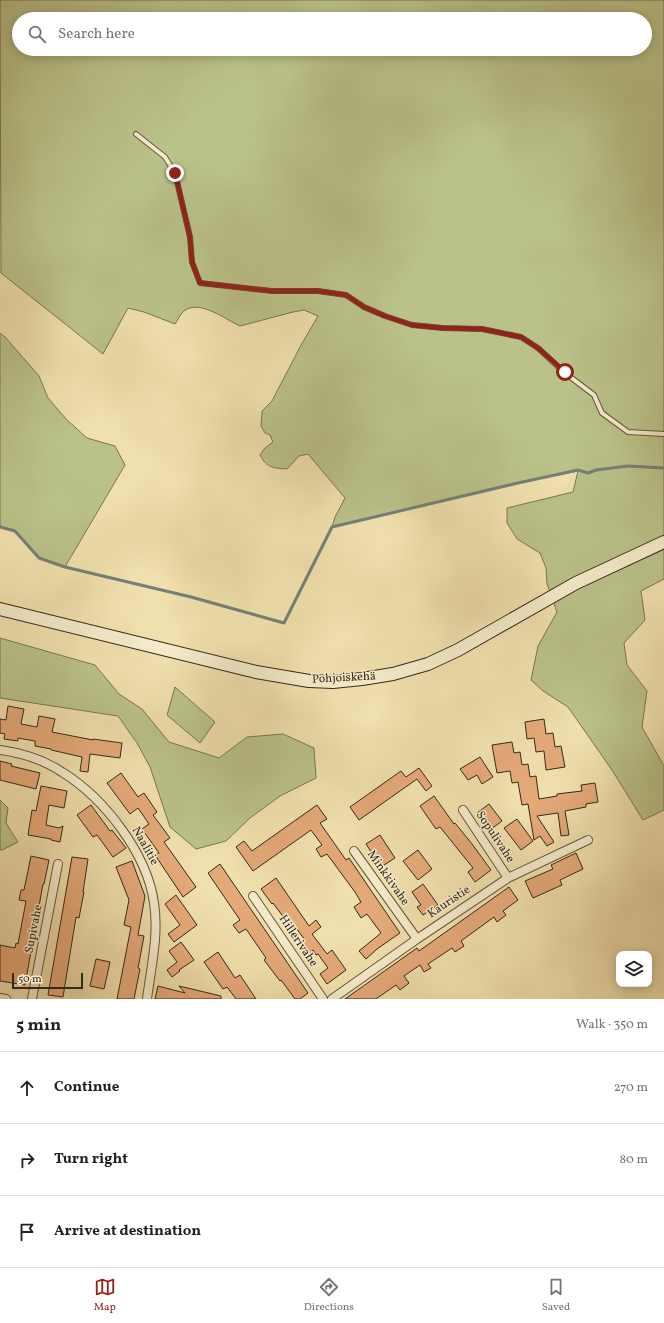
<!DOCTYPE html>
<meta charset="utf-8">
<style>
body{margin:0;font-family:Vollkorn,serif;background:#f2f2f2;color:#202124}
.controls{position:absolute;right:12px;bottom:12px;display:grid;overflow:hidden;border-radius:8px;box-shadow:0 2px 10px #0003}
.controls button{width:36px;height:36px;display:grid;place-items:center;padding:0;border:0;border-bottom:1px solid #e0e0e0;background:#fff;color:#202124;font:20px sans-serif}
.scale{position:absolute;left:12px;bottom:10px;width:71px;box-sizing:border-box;padding-left:4px;border:2px solid #35291a;border-top:0;font-size:11px;line-height:14px;white-space:nowrap;color:#35291a;-webkit-text-stroke:3px #f5ebca;paint-order:stroke}
.stop{position:absolute;width:12px;height:12px;margin:-9px;border:3px solid #8f2418;border-radius:50%;background:#fff}
.stop.end{background:#8f2418;border-color:#fff;box-shadow:0 1px 4px #0008}
.list{margin:0;padding:0;list-style:none}
h2{display:flex;justify-content:space-between;align-items:center;height:52px;margin:0;padding:0 16px;font-size:17px}
h2 small{font-size:13px;font-weight:400;color:#757577}
.list li{display:grid;grid-template-columns:26px 1fr auto;gap:12px;align-items:center;box-sizing:border-box;height:72px;padding:0 16px;border-top:1px solid #e0e0e0}
.list b{display:block;font-size:15px;white-space:nowrap}
.list em{font-size:13px;font-style:normal;color:#757577}
.icon{flex:none;width:22px;height:22px;fill:none;stroke:currentColor;stroke-width:2;stroke-linecap:round;stroke-linejoin:round}
.map{position:relative;flex:none;width:664px;height:999px;overflow:hidden}
.search{position:absolute;background:#fff;box-shadow:0 2px 10px #0003;left:12px;right:12px;top:12px;height:44px;display:flex;align-items:center;gap:10px;box-sizing:border-box;padding:0 14px;border-radius:22px;color:#757577;font-size:15px}
.sheet{height:268px;background:#fff}
nav{display:flex;justify-content:space-around;align-items:center;box-sizing:border-box;height:56px;border-top:1px solid #e0e0e0;background:#fff;font-size:11px;color:#757577}
nav a{display:grid;justify-items:center;gap:2px}
nav .on{color:#8f2418}
.map>svg:first-child{display:block}
.green{fill:#bac289;stroke:#787652;fill-rule:evenodd}
.lines{fill:none;stroke-linecap:round;stroke-linejoin:round}
.stream{stroke:#758077;stroke-width:3}
.building{fill:#e5a978;stroke:#35291a}
.service-casing{stroke:#64573f;stroke-width:6}
.minor-casing{stroke:#64573f;stroke-width:10}
.secondary-casing{stroke:#35291a;stroke-width:14}
.service{stroke:#f5ebca;stroke-width:4}
.minor{stroke:#f5ebca;stroke-width:8}
.secondary{stroke:#f5ebca;stroke-width:12}
.route{stroke:#8f2418;stroke-width:5}
.labels{text-anchor:middle;dominant-baseline:central;stroke-width:3;stroke-linejoin:round;paint-order:stroke}
.street-label{font-size:12px;fill:#35291a;stroke:#f5ebca}
</style>
<div class="map">
<svg width="664" height="999" viewBox="0 0 664 999">
<rect width="100%" height="100%" fill="#f0e0ad"/>
<filter id="stains"><feTurbulence type="fractalNoise" baseFrequency=".005" numOctaves="4"/><feColorMatrix values="0 0 0 0 .2 0 0 0 0 .09 0 0 0 0 .02 0 0 0 .5 -.17"/></filter>
<radialGradient id="worn" r=".72"><stop offset=".6" stop-color="#630" stop-opacity="0"/><stop offset="1" stop-color="#630" stop-opacity=".3"/></radialGradient>
<!-- green -->
<path class="green" d="M0 0H664V579L641 591 645 620 624 643 627 665 647 691 642 727 664 766V810L643 820 612 770 568 707 543 691 531 680 538 646 557 612 547 584 546 568 540 553 517 539 507 523V508L573 492 578 471 518 483 332 527 335 517 345 498 308 454 299 456 287 469C273 468 267 468 260 455L265 448 273 442 270 435 265 433 261 426 262 411 272 401 300 347 318 316 304 310 293 312 240 326C225 319 199 299 184 311 180 314 178 320 175 324L144 312 128 308 103 354 1 273ZM19 19H645V49H19Z
M0 333 5 337 39 376 48 398 66 419 87 438 115 446 125 465 65 567 39 558 15 531 0 527Z
M0 638 95 665 119 694 142 709 169 742 219 758 247 737 283 734 314 748 316 778 280 796 250 818 226 841 196 849 170 827 150 767 137 743 118 716 0 698Z
M175 687 215 722 200 743 167 715Z
M0 800 8 808 6 823 18 842 2 850H0Z"/>
<g class="lines">
<!-- stream -->
<path class="stream" d="M0 527 15 531 39 558 65 567 191 597 284 623 332 527 518 483 578 470 588 473 596 470 628 466 664 468"/>
</g>
<!-- building -->
<path class="building" d="M8 706 24 709 21 724 37 727 39 716 55 719 52 732 93 740V739L122 743 120 758 90 754 88 772 80 771 82 757 51 750V749L35 746V741L18 738V741L4 739 5 734 0 733V719L6 720Z
M544 719 546 734 553 733 555 747 561 746 565 767 546 770 544 751 536 752 534 738 527 739 525 722Z
M512 742 514 753 520 752 522 765 528 764 530 777 536 776 539 799 557 796V794L582 791 581 785 595 783 598 802 586 804V807L565 811 569 835 561 836 558 813 537 816 554 842 547 846 540 836 534 840 528 804 522 805 518 782 512 783 510 771 497 773 492 745Z
M480 757 493 777 482 784 477 775 468 780 460 769Z
M0 761 12 764 11 766 40 773 36 789 0 780Z
M419 768 432 786 426 791 417 779 359 820 350 807 401 771 406 777Z
M121 773 138 797 144 793 157 812 153 815 170 838 164 842 196 887 183 897 155 855 159 853 142 829 149 824 138 808 130 814 107 783Z
M41 786 67 791 64 808 49 805 46 825 59 828 63 826 60 842 51 840V839L28 835 32 810 36 811Z
M434 796 454 824 455 823 472 844 491 870 475 882 468 872 473 868 461 853 440 827 436 829 420 806Z
M489 804 502 821 490 830 477 813Z
M91 805 110 831 112 830 126 848 113 857 97 835 93 837 77 815Z
M317 805 327 819 320 823 346 860 349 858 400 933 377 949 366 959 359 951 381 933 367 914 361 918 354 907 361 902 355 892 327 854 321 857 316 849 322 845 311 830 253 871 236 847 244 841 252 851Z
M517 819 533 841 521 850 504 828Z
M380 835 395 858 381 867 366 844Z
M418 850 432 869 418 880 403 861Z
M576 853 583 869 560 880 562 885 533 898 525 881 553 869 551 865Z
M31 856 49 860 44 884H43L25 985 0 981V945L15 948 16 943 18 944 26 901 19 900 21 890H24Z
M72 857 88 859 83 892H84L79 918 76 917 63 997 48 995Z
M132 861 145 896 138 935 144 936 138 968 140 969 134 999H117L131 927 124 925 129 900 116 867Z
M220 864 308 993 300 999H295L281 980 280 981 264 960 266 958 246 929 239 933 233 925 240 920 208 873Z
M276 878 309 926 316 920 321 927 312 934 327 954 332 950 346 970 327 984 320 974 328 968 318 954 316 955 313 950 307 955 299 944 305 940 296 928 293 930 273 903 272 904 261 889Z
M423 884 438 905 423 915 417 907 421 905 412 892Z
M509 887 518 900 503 911 506 915 497 922 494 917 461 941 464 946 455 952 452 948 428 964 431 968 424 972 420 965 404 976 409 983 400 990 396 985 376 999H345L417 948 419 951Z
M176 895 197 925 174 942 168 934 180 925 165 904Z
M181 942 194 960 179 970 180 971 172 977 167 970 177 962 169 951Z
M218 952 235 978 240 975 256 999H236L227 987 223 989 204 962Z
M96 959 110 962 104 989 90 986Z
M158 986 185 993 179 986 221 996V999H155Z"/>
<g class="lines">
<defs>
<path id="service" d="M136 134 165 157 175 173 190 237 192 262 200 283 272 291H318L346 295 364 307 385 316 412 325 443 328 482 329 521 337 538 348 565 373 594 395 602 413 628 432 664 434"/>
<path id="minor" d="M0 750C22 753 44 760 62 772 104 798 147 853 154 903 159 935 151 967 147 999
M463 810 508 878
M354 851 417 939
M253 896 323 999
M0 998 6 999
M32 999 58 864
M332 999 417 939 508 878 588 840"/>
<path id="secondary" d="M0 609 256 672 309 681 333 682 362 679 393 674 428 664 458 650 576 583 664 542"/>
</defs>
<!-- service casing -->
<use href="#service" class="service-casing"/>
<!-- minor casing -->
<use href="#minor" class="minor-casing"/>
<!-- secondary casing -->
<use href="#secondary" class="secondary-casing"/>
<!-- service -->
<use href="#service" class="service"/>
<!-- minor -->
<use href="#minor" class="minor"/>
<!-- secondary -->
<use href="#secondary" class="secondary"/>
</g>
<g class="lines">
<!-- route -->
<path class="route" d="M175 173 190 237 192 262 200 283 272 291H318L346 295 364 307 385 316 412 325 443 328 482 329 521 337 538 348 565 372"/>
</g>
<g class="labels">
<!-- street labels -->
<g class="street-label">
<text transform="translate(344 678) rotate(-3)">Pohjoiskehä</text>
<text transform="translate(495 837) rotate(56)">Sopulivahe</text>
<text transform="translate(145 846) rotate(61)">Naalitie</text>
<text transform="translate(388 878) rotate(55)">Minkkivahe</text>
<text transform="translate(449 902) rotate(-34)">Kauristie</text>
<text transform="translate(34 929) rotate(-79)">Supivahe</text>
<text transform="translate(298 941) rotate(56)">Hillerivahe</text>
</g>
</g>
<rect width="100%" height="100%" filter="url(#stains)"/>
<rect width="100%" height="100%" fill="url(#worn)"/>
</svg>
<div class="controls">
<button><svg class="icon" aria-label="layers" viewBox="0 0 24 24"><path d="M12 4l9 5-9 5-9-5zM3 14l9 5 9-5"/></svg></button>
</div>
<div class="scale">50 m</div>
<div class="stop" style="left:565px;top:372px"></div>
<div class="stop end" style="left:175px;top:173px"></div>
<div class="search"><svg class="icon" aria-label="search" viewBox="0 0 24 24"><circle cx="10" cy="10" r="6"/><path d="M15 15l6 6"/></svg>Search here</div>
</div>
<section class="sheet">
<h2>5 min<small>Walk · 350 m</small></h2>
<ul class="list">
<li><svg class="icon" aria-label="ahead" viewBox="0 0 24 24"><path d="M12 20V5M6 11l6-6 6 6"/></svg><div><b>Continue</b></div><em>270 m</em></li>
<li><svg class="icon" aria-label="right" viewBox="0 0 24 24"><path d="M7 20v-9h11M14 6l5 5-5 5"/></svg><div><b>Turn right</b></div><em>80 m</em></li>
<li><svg class="icon" aria-label="arrive" viewBox="0 0 24 24"><path d="M6 21V4h12l-3 4 3 4H6"/></svg><div><b>Arrive at destination</b></div></li>
</ul>
</section>
<nav>
<a class="on"><svg class="icon" aria-label="map" viewBox="0 0 24 24"><path d="M3 6l6-2 6 2 6-2v14l-6 2-6-2-6 2zM9 4v14M15 6v14"/></svg>Map</a>
<a><svg class="icon" aria-label="directions" viewBox="0 0 24 24"><path d="M12 3l9 9-9 9-9-9zM9 14v-3h6M13 9l2 2-2 2"/></svg>Directions</a>
<a><svg class="icon" aria-label="saved" viewBox="0 0 24 24"><path d="M7 4h10v16l-5-4-5 4z"/></svg>Saved</a>
</nav>
